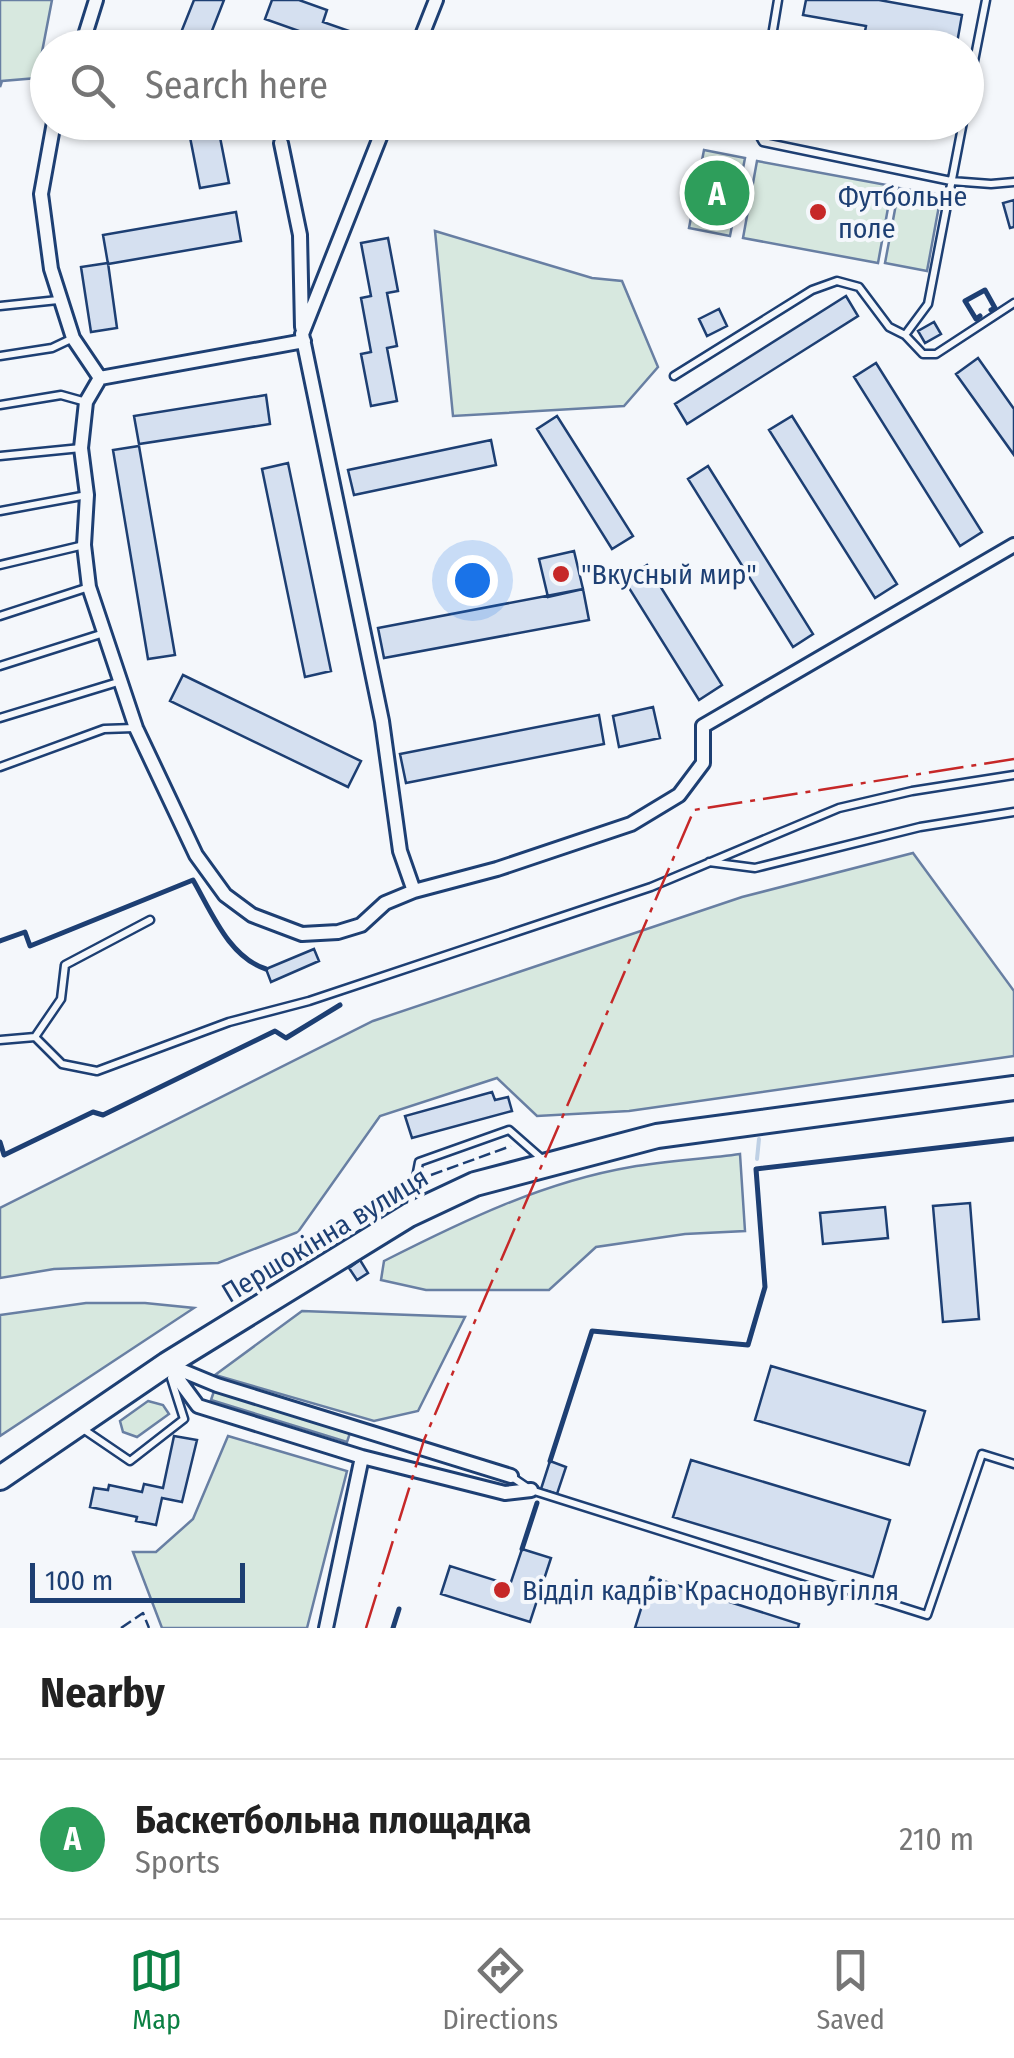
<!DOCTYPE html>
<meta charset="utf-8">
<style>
body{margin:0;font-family:"Fira Sans Condensed",sans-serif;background:#f6f6f6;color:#222}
.scale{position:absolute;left:30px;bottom:25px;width:215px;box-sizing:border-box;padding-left:10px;border:5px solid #1d3f73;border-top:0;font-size:28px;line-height:35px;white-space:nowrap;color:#1d3f73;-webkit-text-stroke:8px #f4f7fb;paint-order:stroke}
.you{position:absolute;left:472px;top:580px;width:35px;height:35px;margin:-25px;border:8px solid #fff;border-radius:50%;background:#1a73e8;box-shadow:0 0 0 15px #1a73e833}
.badge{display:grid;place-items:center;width:65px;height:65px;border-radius:50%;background:#0b8043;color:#fff;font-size:32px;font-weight:700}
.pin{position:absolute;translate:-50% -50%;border:5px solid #fff;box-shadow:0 2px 10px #0006}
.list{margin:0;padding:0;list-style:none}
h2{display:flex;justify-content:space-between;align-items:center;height:130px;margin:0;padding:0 40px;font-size:42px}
h2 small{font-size:32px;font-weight:400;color:#767676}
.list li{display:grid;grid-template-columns:65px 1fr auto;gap:30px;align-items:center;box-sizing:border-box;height:160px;padding:0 40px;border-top:2px solid #e0e0e0}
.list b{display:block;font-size:38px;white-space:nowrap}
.list p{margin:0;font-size:32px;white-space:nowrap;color:#767676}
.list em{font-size:32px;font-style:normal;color:#767676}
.icon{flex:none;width:55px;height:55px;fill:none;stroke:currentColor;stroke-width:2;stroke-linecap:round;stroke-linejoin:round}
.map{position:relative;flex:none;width:1014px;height:1628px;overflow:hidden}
.search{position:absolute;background:#fff;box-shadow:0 2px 8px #0004;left:30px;right:30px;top:30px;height:110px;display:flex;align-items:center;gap:25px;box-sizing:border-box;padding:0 35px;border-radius:55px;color:#767676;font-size:38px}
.sheet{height:290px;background:#fff}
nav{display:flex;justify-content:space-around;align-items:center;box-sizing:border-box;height:140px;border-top:2px solid #e0e0e0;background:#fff;font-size:28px;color:#767676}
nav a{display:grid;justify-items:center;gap:5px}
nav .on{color:#0b8043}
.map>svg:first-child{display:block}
.green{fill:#d7e8df;stroke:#687fa3;stroke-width:2.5}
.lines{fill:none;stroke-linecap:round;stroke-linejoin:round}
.stream{stroke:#bed0e5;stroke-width:4}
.building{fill:#d5e0f0;stroke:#1d3f73;stroke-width:2.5}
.service-casing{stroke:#1d3f73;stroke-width:11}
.minor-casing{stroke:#1d3f73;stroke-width:18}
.trunk-casing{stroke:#1d3f73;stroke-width:28}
.service{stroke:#f4f7fb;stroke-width:6}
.minor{stroke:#f4f7fb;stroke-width:12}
.trunk{stroke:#f4f7fb;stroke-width:22}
.fence{stroke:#1d3f73;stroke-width:2.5;stroke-dasharray:12 5;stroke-linecap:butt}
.wall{stroke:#1d3f73;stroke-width:5}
.power{stroke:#c62828;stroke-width:2.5;stroke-dasharray:35 8 5 8;stroke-linecap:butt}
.poi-dot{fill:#c62828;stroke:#f4f7fb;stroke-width:4}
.labels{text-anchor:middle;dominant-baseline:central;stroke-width:8;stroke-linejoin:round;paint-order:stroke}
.poi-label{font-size:28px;fill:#1d3f73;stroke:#f4f7fb;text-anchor:start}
.street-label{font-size:28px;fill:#1d3f73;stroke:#f4f7fb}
</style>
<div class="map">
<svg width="1014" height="1628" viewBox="0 0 1014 1628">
<rect width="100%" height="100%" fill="#f4f7fb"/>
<!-- green -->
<path class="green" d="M0 0H52L37 78 2 81 0 87Z
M704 150 745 158 730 236 689 228Z
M757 161 892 186 878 263 743 238Z
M899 188 941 195 927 271 885 263Z
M435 231 592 278 622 281 658 367 624 406 453 416Z
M913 853 1014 991V1056L629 1111 537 1116 497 1078 380 1116 298 1232 218 1263 54 1269 0 1278V1208L373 1021 742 897Z
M740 1154 745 1231 685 1234 596 1247 549 1290H426L381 1280 384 1261C463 1221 543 1182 631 1167 667 1161 704 1159 740 1154Z
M86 1303H145L194 1308 0 1436V1315Z
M302 1311 465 1317 418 1411 374 1421 215 1375Z
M214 1391 350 1433 347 1442 211 1400Z
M148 1401 163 1405 169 1414 137 1437 123 1432 120 1421Z
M228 1436 347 1471 307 1628H162L133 1552H156L193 1519Z"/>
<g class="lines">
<!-- stream -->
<path class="stream" d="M757 1159 759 1139"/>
</g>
<!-- building -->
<path class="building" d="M194 0H224L206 46 180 35Z
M272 0H299L327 10 323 22 375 40 372 48 313 47 316 37 265 19Z
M806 0H879L962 15 957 43 896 32 893 48H862L866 26 803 15Z
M187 122H217L229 183 200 188Z
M865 122H938L935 136Z
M1014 200V227L1010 228 1003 203Z
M236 212 241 241 108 264 103 235Z
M388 238 398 291 387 293 397 346 387 348 397 401 371 406 361 354 371 352 361 298 371 296 361 243Z
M108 263 117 328 91 332 81 267Z
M846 296 858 316 687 424 675 404Z
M719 309 727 326 707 336 699 319Z
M934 322 941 334 925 343 918 331Z
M978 358 1014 409V455L956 374Z
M876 363 982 532 960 546 854 377Z
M266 395 270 424 139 444 134 416Z
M557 416 633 536 612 549 537 429Z
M792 416 897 584 875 598 769 430Z
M491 440 496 465 354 495 348 470Z
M139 446 175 655 148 659 113 450Z
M288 463 331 671 305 677 262 469Z
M708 466 813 634 793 647 688 479Z
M574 551 583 589 548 597 539 559Z
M647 565 722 685 699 700 624 580Z
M583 589 589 620 384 658 378 628Z
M183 675 361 761 348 787 170 701Z
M653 707 660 738 619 747 613 716Z
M599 715 604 744 406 783 400 754Z
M314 949 319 961 271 982 266 969Z
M492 1092 495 1100 508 1097 512 1111 412 1138 405 1116Z
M970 1203 979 1319 943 1322 933 1206Z
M885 1207 888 1238 823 1244 820 1213Z
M360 1260 368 1273 357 1280 349 1268Z
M771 1366 925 1411 909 1465 755 1420Z
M174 1436 197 1440 182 1502 162 1498 156 1525 136 1521 137 1517 90 1507 94 1488 108 1490 109 1485 142 1492 144 1484 163 1488Z
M691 1460 890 1520 873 1577 673 1517Z
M550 1461 566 1467 557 1494 541 1489Z
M522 1549 551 1558 530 1622 441 1594 450 1566 510 1585Z
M651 1577 799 1624 798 1628H635Z"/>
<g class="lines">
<defs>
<path id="service" d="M770 48 778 0
M966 102 986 0
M756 122 755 128 763 142 951 181 991 184 1014 182
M0 306 58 300
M905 335 923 354H936L1014 303
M0 356 52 348 71 339
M674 376 812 290 837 281 859 287 889 327 905 335 928 304 963 122
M0 405 61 395 86 402
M0 456 81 448
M0 511 87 495
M0 565 84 545
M0 616 89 587
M0 666 104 633
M0 718 118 682
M0 767 104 729 134 728
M709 862 755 868 920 827 1014 812
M35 1037 61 999 65 965 150 920
M0 1040 35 1037 62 1064 97 1071 229 1022 309 1001 651 887 839 808 912 791 1014 775
M410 1209 419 1162 509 1130 542 1159
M83 1429 130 1461 184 1419 171 1378
M512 1477 531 1490 927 1615 982 1454 1014 1464"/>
<path id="minor" d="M81 48 96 0
M417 48 436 0
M54 122 41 194 51 269 73 338 100 378 304 341
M386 122 302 334 382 721 400 851 414 891
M281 143 300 235 302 327
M100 378 86 402 81 448 87 495 84 545 89 587 136 728 196 855 225 895 252 915 302 934 338 932 361 925 385 903 414 891 497 869 631 824 679 795 703 763V726L1014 545
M167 1364 198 1406 362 1457 505 1493 531 1490
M171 1366 217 1385 511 1476
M326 1628 362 1457"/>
<path id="trunk" d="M0 1478 167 1364 409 1215 475 1184 657 1136 1014 1088"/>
</defs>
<!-- service casing -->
<use href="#service" class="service-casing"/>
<!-- minor casing -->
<use href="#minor" class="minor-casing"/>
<!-- trunk casing -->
<use href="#trunk" class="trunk-casing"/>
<!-- service -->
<use href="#service" class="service"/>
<!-- minor -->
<use href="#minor" class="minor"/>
<!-- trunk -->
<use href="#trunk" class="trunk"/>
<!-- fence -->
<path class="fence" d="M431 1175 511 1146
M121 1628 143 1613 149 1628"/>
<!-- wall -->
<path class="wall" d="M980 316 976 319 965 301 985 290 995 308 991 310
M0 941 25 932 30 946 193 880C212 913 229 957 266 969
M0 1142 4 1155 93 1112 103 1115 275 1031 286 1038 340 1005
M550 1461 592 1331 748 1345 765 1287 756 1169 1014 1139
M522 1549 537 1503
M393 1628 399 1609"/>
<!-- power -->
<path class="power" d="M366 1628 424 1440 694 810 1014 759"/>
</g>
<!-- markers -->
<g class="poi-dot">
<circle cx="818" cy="212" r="10"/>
<circle cx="561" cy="574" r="10"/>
<circle cx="502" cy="1590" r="10"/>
</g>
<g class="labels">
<!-- poi labels -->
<g class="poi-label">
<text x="838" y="196">Футбольне<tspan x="838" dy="32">поле</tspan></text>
<text x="581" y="574">"Вкусный мир"</text>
<text x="522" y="1590">Відділ кадрів Краснодонвугілля</text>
</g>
<!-- street labels -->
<g class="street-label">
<text transform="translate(325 1235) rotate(-31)">Першокінна вулиця</text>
</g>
</g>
</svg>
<div class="scale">100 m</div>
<div class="you"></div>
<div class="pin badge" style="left:717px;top:193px;background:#2e9e5b">A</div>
<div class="search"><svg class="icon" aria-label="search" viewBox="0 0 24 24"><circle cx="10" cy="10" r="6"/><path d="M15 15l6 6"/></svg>Search here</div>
</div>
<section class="sheet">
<h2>Nearby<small></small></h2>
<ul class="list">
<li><span class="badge" style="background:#2e9e5b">A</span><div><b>Баскетбольна площадка</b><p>Sports</p></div><em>210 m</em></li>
</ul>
</section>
<nav>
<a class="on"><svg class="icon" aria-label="map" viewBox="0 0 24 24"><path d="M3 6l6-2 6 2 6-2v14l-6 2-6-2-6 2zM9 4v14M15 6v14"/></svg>Map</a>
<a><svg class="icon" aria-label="directions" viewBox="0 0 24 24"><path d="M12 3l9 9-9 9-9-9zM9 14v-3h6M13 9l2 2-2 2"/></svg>Directions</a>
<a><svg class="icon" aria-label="saved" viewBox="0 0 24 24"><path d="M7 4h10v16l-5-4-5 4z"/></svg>Saved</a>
</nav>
